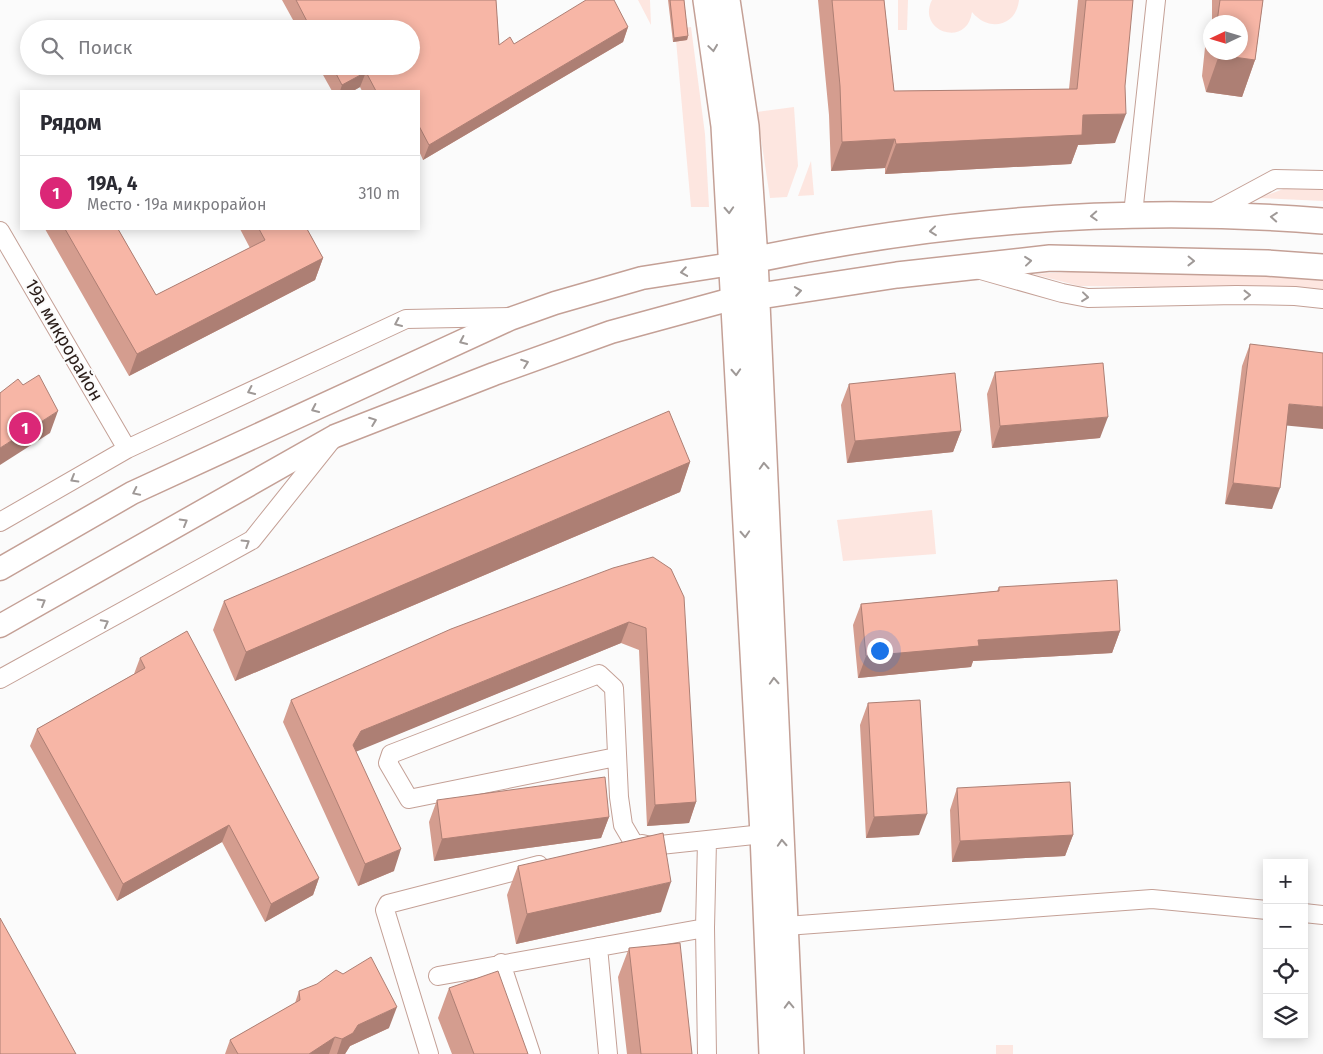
<!DOCTYPE html>
<html lang="ru">
<meta charset="utf-8">
<style>
body{margin:0;font-family:"Fira Sans",sans-serif;background:#f2f2f3;color:#2b2b33}
.controls{position:absolute;right:15px;bottom:15px;display:grid;overflow:hidden;border-radius:0px;box-shadow:0 2px 12px #0003}
.controls button{width:45px;height:45px;display:grid;place-items:center;padding:0;border:0;border-bottom:1px solid #e1e1e2;background:#fff;color:#2b2b33;font:25px sans-serif}
.compass{position:absolute;left:1203px;top:15px;width:45px;height:45px;border-radius:50%;background:#fff;box-shadow:0 2px 12px #0003;rotate:266deg}
.you{position:absolute;left:879px;top:650px;width:18px;height:18px;margin:-12px;border:4px solid #fff;border-radius:50%;background:#1a73e8;box-shadow:0 0 0 8px #1a73e833}
.badge{display:grid;place-items:center;width:32px;height:32px;border-radius:50%;background:#db2777;color:#fff;font-size:16px;font-weight:700}
.pin{position:absolute;translate:-50% -50%;border:2px solid #fff;box-shadow:0 1px 5px #0006}
.list{margin:0;padding:0;list-style:none}
h2{display:flex;justify-content:space-between;align-items:center;height:65px;margin:0;padding:0 20px;font-size:21px}
h2 small{font-size:16px;font-weight:400;color:#7c7c81}
.list li{display:grid;grid-template-columns:32px 1fr auto;gap:15px;align-items:center;box-sizing:border-box;height:75px;padding:0 20px;border-top:1px solid #e1e1e2}
.list b{display:block;font-size:19px;white-space:nowrap}
.list p{margin:0;font-size:16px;white-space:nowrap;color:#7c7c81}
.list em{font-size:16px;font-style:normal;color:#7c7c81}
.icon{flex:none;width:28px;height:28px;fill:none;stroke:currentColor;stroke-width:2;stroke-linecap:round;stroke-linejoin:round}
.map{position:relative;flex:none;width:1323px;height:1054px;overflow:hidden}
.search{position:absolute;background:#fff;box-shadow:0 2px 12px #0003;left:20px;top:20px;width:400px;height:55px;display:flex;align-items:center;gap:12px;box-sizing:border-box;padding:0 18px;border-radius:28px;color:#7c7c81;font-size:19px}
.panel{position:absolute;background:#fff;box-shadow:0 2px 12px #0003;left:20px;top:90px;width:400px;height:140px;border-radius:0px}
.map>svg:first-child{display:block}
.green{fill:#fde6e0}
.lines{fill:none;stroke-linecap:round;stroke-linejoin:round}
.minor-casing{stroke:#c4a096;stroke-width:20}
.tertiary-casing{stroke:#c4a096;stroke-width:25}
.secondary-casing{stroke:#c4a096;stroke-width:28}
.minor{stroke:#fff;stroke-width:18}
.tertiary{stroke:#fff;stroke-width:22}
.secondary{stroke:#fff;stroke-width:25}
.wall{fill:#d49d8f}
.shaded-wall{fill:#ad7f74}
.building{fill:#f7b6a6;stroke:#ad7f74}
.oneway{stroke:#9f9997}
.labels{text-anchor:middle;dominant-baseline:central;stroke-width:4;stroke-linejoin:round;paint-order:stroke}
.street-label{font-size:18px;fill:#291c18;stroke:#fbfbfb}
</style>
<div class="map">
<svg width="1323" height="1054" viewBox="0 0 1323 1054">
<rect width="100%" height="100%" fill="#fbfbfb"/>
<!-- green -->
<path class="green" d="M638 0H650L651 25Z
M898 0H908L907 30H898Z
M932 0H1019C1016 27 988 32 972 12 967 49 916 31 932 0Z
M691 27 705 134 709 207H691L675 29Z
M794 107 798 166 787 197 770 198 757 112Z
M811 161 814 195 798 196Z
M1294 185 1323 186V201L1259 198Z
M1121 269 1323 274V293L1274 288 1079 286 1033 274Z
M932 510 936 554 843 561 837 520Z
M996 1045H1013V1054H996Z"/>
<g class="lines">
<defs>
<path id="minor" d="M1133 214 1156 0
M1210 214 1275 179 1323 180
M0 231 127 449
M977 269 1062 293 1088 298 1236 295 1295 296 1323 299
M0 522 127 449 406 319 510 317
M0 679 252 540 331 441
M616 757 409 799 388 763 391 754 599 674 614 688 619 797 623 825 633 842
M642 844 651 846 763 834
M1304 913 1323 915
M786 926 1152 899 1267 910
M705 928 707 841
M598 947 608 1054
M501 963 531 1054
M438 976 705 928 707 1054
M429 1054 385 910 388 904 539 865"/>
<path id="tertiary" d="M0 569 132 493 510 319 555 303 642 278 732 264
M0 626 335 436 494 374 611 332 732 299"/>
<path id="secondary" d="M706 0 724 126 763 834 772 1054
M727 0 746 126 755 259 791 1054
M739 263C930 221 1128 205 1323 221
M740 299 897 275 1050 258 1267 263 1323 267"/>
</defs>
<!-- minor casing -->
<use href="#minor" class="minor-casing"/>
<!-- tertiary casing -->
<use href="#tertiary" class="tertiary-casing"/>
<!-- secondary casing -->
<use href="#secondary" class="secondary-casing"/>
<!-- minor -->
<use href="#minor" class="minor"/>
<!-- tertiary -->
<use href="#tertiary" class="tertiary"/>
<!-- secondary -->
<use href="#secondary" class="secondary"/>
</g>
<!-- wall -->
<path class="wall" d="M282 0H496L499 45 514 44 628 27 623 42 423 160 419 151V91H362L360 87 353 91H332L318 66H411V29H298Z
M668 0H684L688 36 687 40 673 42Z
M818 0H884L894 91 1069 89 1078 0H1133L1115 143 1078 145 1071 164 885 174V168L831 171 829 115Z
M1212 0H1263L1255 60 1242 97 1206 92 1202 76 1206 38 1210 24V52H1240V22H1211L1212 20Z
M45 229H118L156 295 250 248 240 229H307L323 258 315 280 129 376Z
M1250 344 1286 426 1272 509 1225 504 1242 366Z
M995 372 1100 438 992 448 987 394Z
M849 384 961 431 953 452 847 463 841 405Z
M690 462 680 492 235 681 213 630 224 601Z
M653 557 696 802 689 823 647 826 639 650 621 643 356 751 394 871 358 886 283 722 291 700Z
M999 587 1120 631 1112 653 973 661 971 667 858 678 853 625 861 604 997 591Z
M140 658 319 878 313 895 265 922 222 842 117 901 30 746 37 729 134 674Z
M868 703 919 835 866 838 860 725Z
M957 788 1073 835 1065 856 952 862 950 810Z
M437 800 609 817 601 838 434 861 429 822Z
M518 866 661 912 516 944 507 895Z
M629 948 692 1054H627L618 977Z
M449 988 528 1054H452L438 1018Z
M299 991 389 1028 350 1046 345 1054H225L230 1040 295 1003Z"/>
<!-- shaded-wall -->
<path class="shaded-wall" d="M628 27 623 42 423 160 429 145Z
M688 36 687 40 673 42 674 38Z
M1219 55 1255 60 1242 97 1206 92Z
M366 72 360 87 353 91H340L342 85Z
M1126 114 1115 143 1078 145 1071 164 885 174 896 144 1083 115Z
M895 139 885 168 831 171 842 142Z
M323 258 315 280 129 376 137 354Z
M1289 404 1323 407V429L1281 425Z
M58 411 50 433 0 465V448Z
M1108 417 1100 438 992 448 1000 426Z
M961 431 953 452 847 463 855 441Z
M690 462 680 492 235 681 246 652Z
M1233 483 1280 488 1272 509 1225 504Z
M629 622 621 643 353 753V745L361 731Z
M1120 631 1112 653 973 661 971 667 858 678 866 656 978 640Z
M696 802 689 823 647 826 655 805Z
M927 814 919 835 866 838 874 817Z
M609 817 601 838 434 861 442 839Z
M229 825 222 842 117 901 123 884Z
M1073 835 1065 856 952 862 960 841Z
M401 849 394 871 358 886 365 864Z
M319 878 313 895 265 922 271 904Z
M671 882 661 912 516 944 527 914Z
M397 1007 389 1028 350 1046 345 1054H337L342 1039 358 1025Z
M335 1037 329 1054H309Z"/>
<!-- building -->
<path class="building" d="M296 0H496L499 45 510 37 514 44 586 0H614L628 27 429 145 419 126V91H376L366 72 342 85 332 66H411V29H311Z
M670 0H684L688 36 674 38Z
M832 0H884L894 91 1077 89 1086 0H1133L1125 86 1126 114 1083 115 1082 135 896 144 895 139 842 142 840 86Z
M1220 0H1263L1255 60 1219 55 1218 52H1240V22H1217Z
M65 229H118L156 295 265 240 259 229H307L323 258 137 354Z
M1250 344 1323 353V407L1289 404 1280 488 1233 483Z
M1103 363 1108 417 1000 426 995 372Z
M955 373 961 431 855 441 849 384Z
M39 375 58 411 0 448V393L18 379 23 385Z
M669 411 690 462 246 652 224 601Z
M653 557 671 569 684 597 696 802 655 805 646 628 629 622 361 731 353 745 401 849 365 864 291 700 451 629 613 568Z
M1117 580 1120 631 978 640 979 646 866 656 861 604 999 591V587Z
M187 631 319 878 271 904 229 825 123 884 37 729 145 668 140 658Z
M920 700 927 814 874 817 868 703Z
M605 777 609 817 442 839 437 800Z
M1070 782 1073 835 960 841 957 788Z
M663 833 671 882 527 914 518 866Z
M0 918 76 1054H0Z
M680 943 692 1054H641L629 948Z
M371 957 397 1007 358 1025 353 1033 342 1039 335 1037 309 1054H238L230 1040 300 1000 299 991 317 984 336 970 343 974Z
M498 971 528 1054H474L449 988Z"/>
<!-- one-way arrows -->
<defs><path id="oneway-chevron" d="M-2-3.5L2.5 0L-2 3.5" fill="none" stroke-width="1.6" stroke-linecap="round" stroke-linejoin="round" transform="scale(1.25)"/></defs>
<g class="oneway">
<use href="#oneway-chevron" transform="translate(713 48) rotate(82)"/>
<use href="#oneway-chevron" transform="translate(729 210) rotate(87)"/>
<use href="#oneway-chevron" transform="translate(1094 216) rotate(177)"/>
<use href="#oneway-chevron" transform="translate(1274 217) rotate(-176)"/>
<use href="#oneway-chevron" transform="translate(933 231) rotate(174)"/>
<use href="#oneway-chevron" transform="translate(1028 261) rotate(-6)"/>
<use href="#oneway-chevron" transform="translate(1191 261) rotate(1)"/>
<use href="#oneway-chevron" transform="translate(684 272) rotate(171)"/>
<use href="#oneway-chevron" transform="translate(798 291) rotate(-9)"/>
<use href="#oneway-chevron" transform="translate(1247 295)"/>
<use href="#oneway-chevron" transform="translate(1085 297) rotate(6)"/>
<use href="#oneway-chevron" transform="translate(398 323) rotate(156)"/>
<use href="#oneway-chevron" transform="translate(463 341) rotate(155)"/>
<use href="#oneway-chevron" transform="translate(525 363) rotate(-20)"/>
<use href="#oneway-chevron" transform="translate(736 372) rotate(87)"/>
<use href="#oneway-chevron" transform="translate(251 391) rotate(155)"/>
<use href="#oneway-chevron" transform="translate(315 409) rotate(155)"/>
<use href="#oneway-chevron" transform="translate(373 421) rotate(-21)"/>
<use href="#oneway-chevron" transform="translate(764 466) rotate(-93)"/>
<use href="#oneway-chevron" transform="translate(74 479) rotate(150)"/>
<use href="#oneway-chevron" transform="translate(136 492) rotate(154)"/>
<use href="#oneway-chevron" transform="translate(184 522) rotate(-30)"/>
<use href="#oneway-chevron" transform="translate(745 534) rotate(87)"/>
<use href="#oneway-chevron" transform="translate(246 543) rotate(-32)"/>
<use href="#oneway-chevron" transform="translate(42 602) rotate(-30)"/>
<use href="#oneway-chevron" transform="translate(105 623) rotate(-28)"/>
<use href="#oneway-chevron" transform="translate(774 681) rotate(-93)"/>
<use href="#oneway-chevron" transform="translate(782 843) rotate(-93)"/>
<use href="#oneway-chevron" transform="translate(789 1005) rotate(-92)"/>
</g>
<g class="labels">
<!-- street labels -->
<g class="street-label">
<text transform="translate(64 340) rotate(60)">19а микрорайон</text>
</g>
</g>
</svg>
<div class="controls">
<button>+</button>
<button>−</button>
<button><svg class="icon" aria-label="locate" viewBox="0 0 24 24"><circle cx="12" cy="12" r="6"/><path d="M12 2v4M12 18v4M2 12h4M18 12h4"/></svg></button>
<button><svg class="icon" aria-label="layers" viewBox="0 0 24 24"><path d="M12 4l9 5-9 5-9-5zM3 14l9 5 9-5"/></svg></button>
</div>
<svg class="compass" viewBox="-18 -18 36 36"><path d="M0-13l5 13h-10z" fill="#e53935"/><path d="M0 13l5-13h-10z" fill="#7c7c81"/></svg>
<div class="you"></div>
<div class="pin badge" style="left:25px;top:428px">1</div>
<div class="search"><svg class="icon" aria-label="search" viewBox="0 0 24 24"><circle cx="10" cy="10" r="6"/><path d="M15 15l6 6"/></svg>Поиск</div>
<section class="panel">
<h2>Рядом<small></small></h2>
<ul class="list">
<li><span class="badge">1</span><div><b>19А, 4</b><p>Место · 19а микрорайон</p></div><em>310 m</em></li>
</ul>
</section>
</div>
